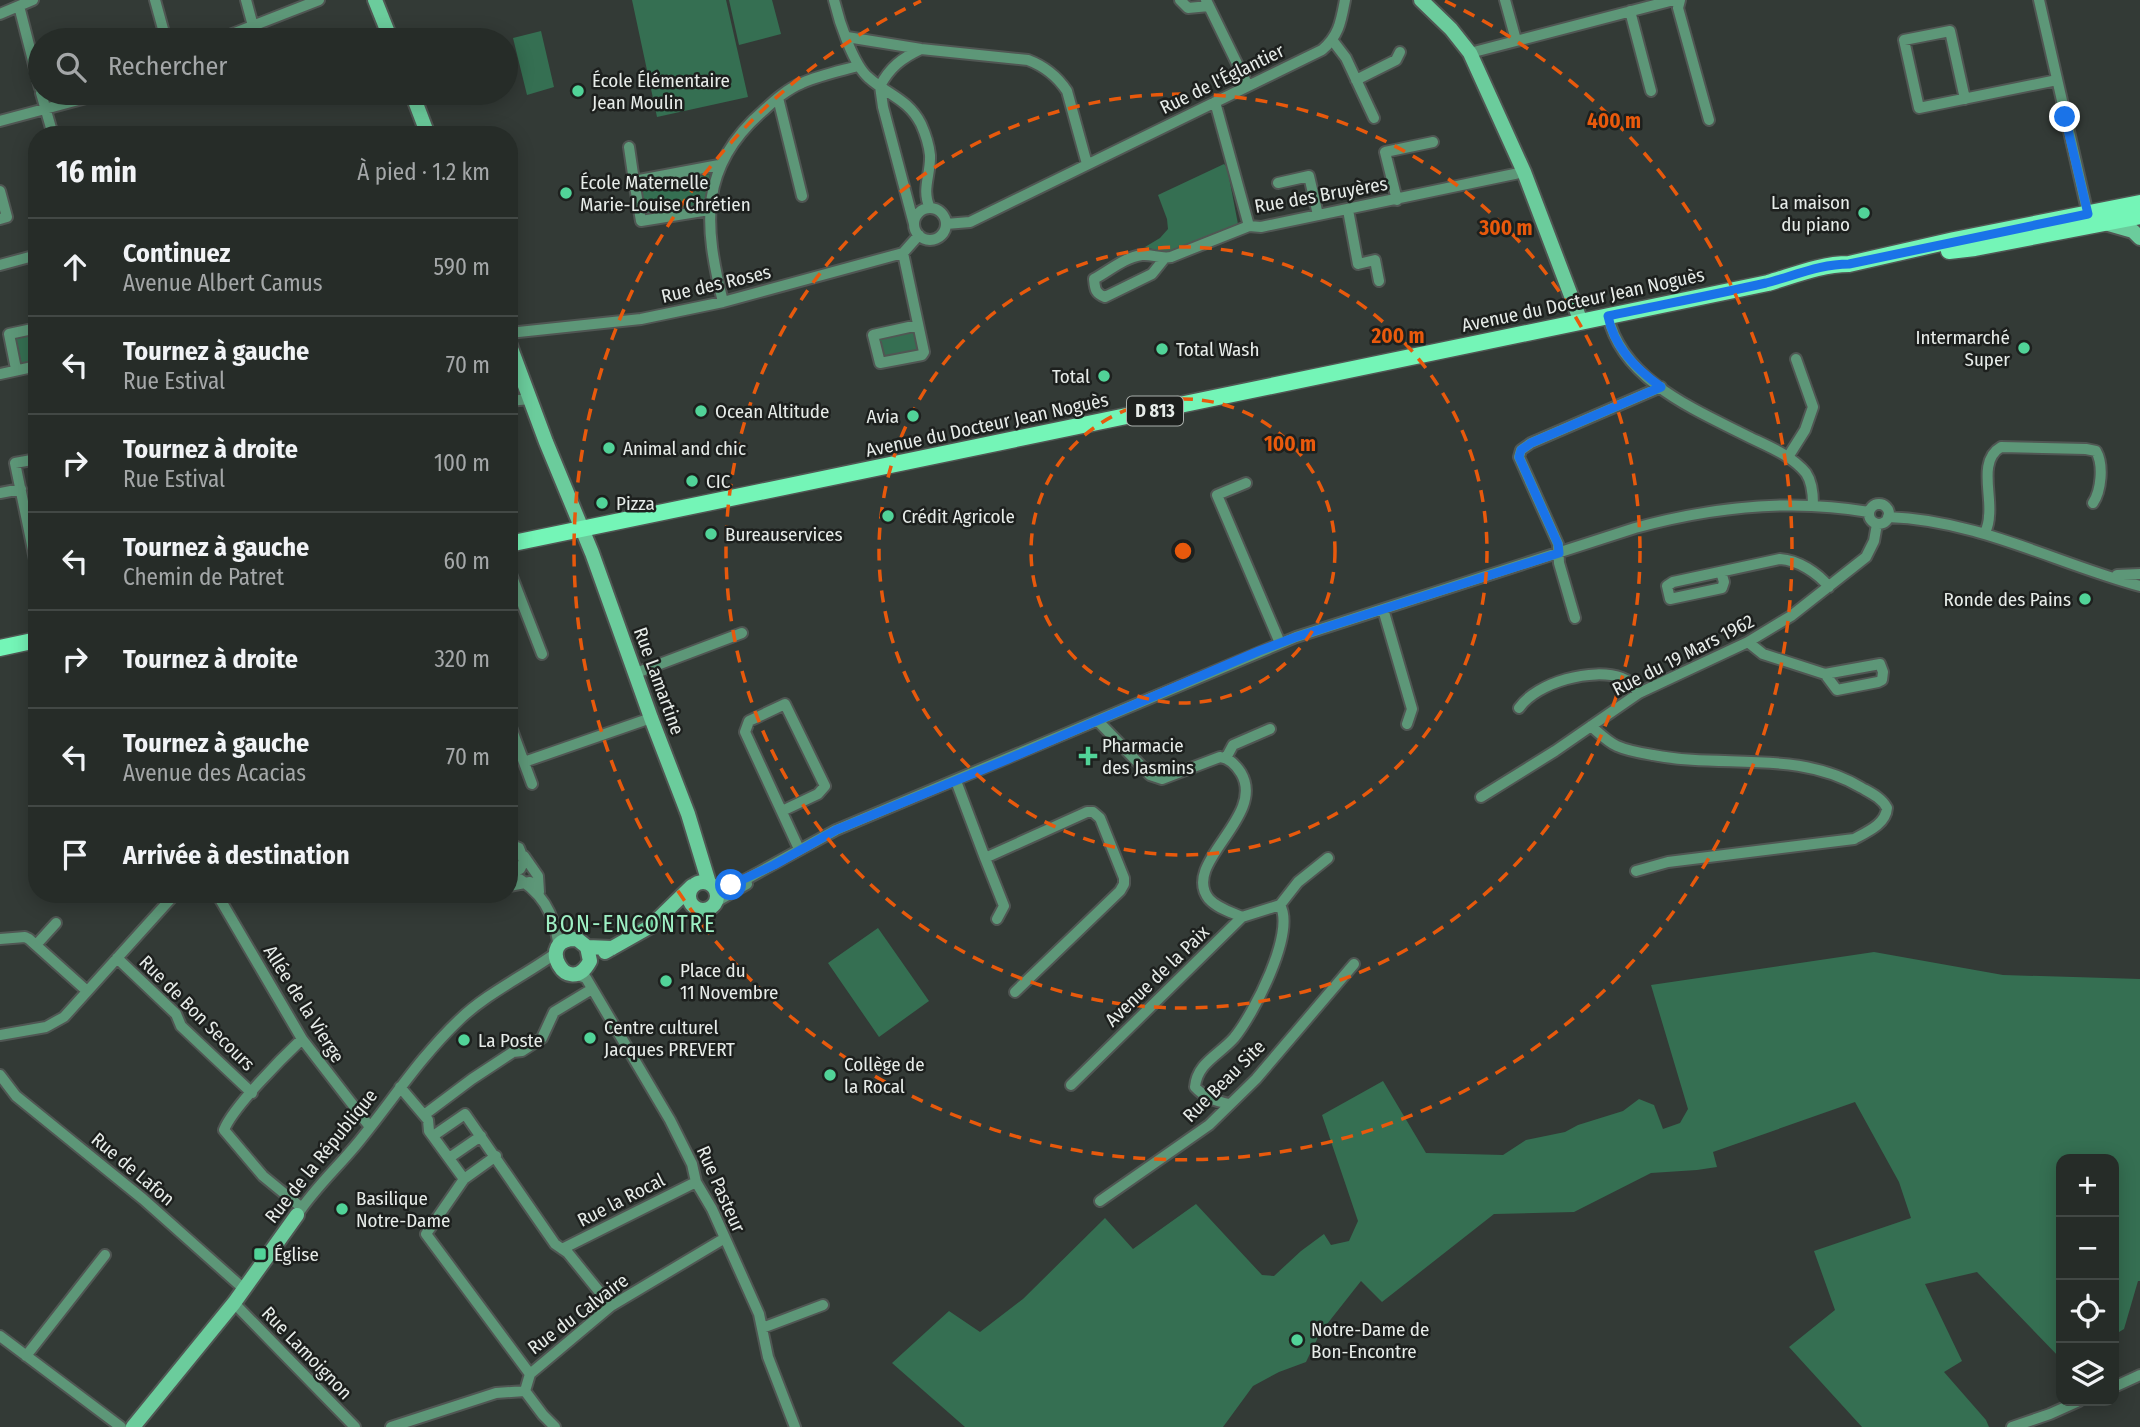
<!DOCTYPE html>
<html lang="fr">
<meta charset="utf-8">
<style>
body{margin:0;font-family:"Fira Sans Condensed",sans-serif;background:#2e3430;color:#f1f3f6}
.controls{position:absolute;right:21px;bottom:21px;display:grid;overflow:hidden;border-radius:14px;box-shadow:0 4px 18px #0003}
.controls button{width:63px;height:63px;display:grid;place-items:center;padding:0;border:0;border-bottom:2px solid #424845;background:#262c28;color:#f1f3f6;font:35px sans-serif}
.stop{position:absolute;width:21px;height:21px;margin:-16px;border:5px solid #1a73e8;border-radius:50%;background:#fff}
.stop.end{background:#1a73e8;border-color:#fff;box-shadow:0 2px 7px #0008}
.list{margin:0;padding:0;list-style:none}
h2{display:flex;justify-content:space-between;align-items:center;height:91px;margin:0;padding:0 28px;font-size:30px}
h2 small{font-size:23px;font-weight:400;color:#a4a7a8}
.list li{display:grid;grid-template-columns:46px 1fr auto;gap:21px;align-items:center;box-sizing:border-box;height:98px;padding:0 28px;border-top:2px solid #424845}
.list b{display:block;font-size:26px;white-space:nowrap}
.list p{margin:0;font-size:23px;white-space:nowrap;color:#a4a7a8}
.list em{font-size:23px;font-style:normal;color:#a4a7a8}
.icon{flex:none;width:38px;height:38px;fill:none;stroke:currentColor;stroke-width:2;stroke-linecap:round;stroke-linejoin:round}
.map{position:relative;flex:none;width:2140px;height:1427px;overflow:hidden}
.search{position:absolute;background:#262c28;box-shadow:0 4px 18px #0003;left:28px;top:28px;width:490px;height:77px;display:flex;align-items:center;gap:18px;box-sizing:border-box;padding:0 24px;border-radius:38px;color:#a4a7a8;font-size:26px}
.panel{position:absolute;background:#262c28;box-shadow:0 4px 18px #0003;left:28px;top:126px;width:490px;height:777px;border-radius:28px}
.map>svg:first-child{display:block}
.green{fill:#356f52}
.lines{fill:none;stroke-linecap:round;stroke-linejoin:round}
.street-casing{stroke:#505653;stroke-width:14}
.secondary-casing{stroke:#505653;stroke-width:18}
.primary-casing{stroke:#505653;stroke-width:19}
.street{stroke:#5d9778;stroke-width:10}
.secondary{stroke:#6bcc9c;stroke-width:14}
.primary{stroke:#74f5b7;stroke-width:16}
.route{stroke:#1a73e8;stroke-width:9}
.ring{fill:none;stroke:#e8590c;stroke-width:3.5;stroke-dasharray:12 9}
.poi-dot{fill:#51d398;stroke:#1d201e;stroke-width:2.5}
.labels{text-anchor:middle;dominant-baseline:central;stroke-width:5;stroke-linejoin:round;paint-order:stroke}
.shield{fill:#1d201e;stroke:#aaafac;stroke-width:2}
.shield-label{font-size:18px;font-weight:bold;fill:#e7ece9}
.street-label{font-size:19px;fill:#e7ece9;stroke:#1d201e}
.poi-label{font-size:19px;fill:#e7ece9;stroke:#1d201e;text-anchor:start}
.quarter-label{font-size:23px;letter-spacing:2px;fill:#9ef0c4;stroke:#1d201e}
.centre{fill:#e8590c;stroke:#1d201e;stroke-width:3.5}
.ring-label{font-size:21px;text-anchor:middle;font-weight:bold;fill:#e8590c;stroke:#1d201e;stroke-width:5;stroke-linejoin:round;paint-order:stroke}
</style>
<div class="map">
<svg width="2140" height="1427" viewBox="0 0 2140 1427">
<rect width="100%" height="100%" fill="#333a36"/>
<!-- green -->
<path class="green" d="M632 0H726L748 97 657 117Z
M729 0H772L781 34 739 45Z
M541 31 554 87 527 95 513 38Z
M1224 164 1227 167 1238 224 1170 254 1145 247 1160 238 1168 229 1167 219 1158 195Z
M710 174 704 204 645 215 639 189Z
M914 331 918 350 883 358 879 338Z
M37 333V361L20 365 15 338Z
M878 928 929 1001 879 1037 828 963Z
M1874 952 2003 975 2140 979V1281H2138L2124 1329 2114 1335V1159H2061V1359L1977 1272 1925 1284 1962 1361 1944 1372 1986 1420 1989 1427H1862L1789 1347 1835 1310 1814 1251 1911 1218 1899 1182 1855 1102 1713 1152 1717 1167 1697 1170 1651 1173 1574 1212 1494 1214 1382 1302 1361 1281 1320 1333 1306 1362 1279 1372 1253 1386 1223 1427H965L892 1363 949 1311 980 1332 1023 1299 1105 1218 1133 1249 1196 1204 1262 1275 1274 1276 1301 1251 1324 1234 1331 1245 1349 1241 1358 1221 1322 1115 1383 1081 1426 1153 1503 1155 1526 1140 1565 1132 1578 1125 1623 1111 1639 1099 1654 1105 1663 1129 1680 1123 1688 1109 1651 985Z"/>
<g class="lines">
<defs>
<path id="street" d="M155 0 166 40
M246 0 253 26
M834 0C839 21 853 65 869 78 888 95 908 99 921 124 925 133 929 146 930 155 931 174 921 190 930 208
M1180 0 1188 8 1209 6
M1206 0 1248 86
M1505 0 1516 40
M1680 0 1678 8 1709 120
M2039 0 2089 219
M19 6 40 88
M1630 11 1651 91
M0 14 33 0
M847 37 921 49 1028 60C1044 66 1057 76 1067 91L1087 164
M217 40 319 0
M1333 41 1346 58 1374 118
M1470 53 1674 0
M1356 80 1396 60 1400 52
M880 86 883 107 914 224
M880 86C890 67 902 58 921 49
M41 93 53 135
M778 98 802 196
M1965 99 1950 31 1904 40 1919 108 2057 80
M1215 102 1249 226 1261 227 1524 172
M0 121 86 98 95 93
M629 147 634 181
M1278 183 1309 176 1318 215
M0 191 7 217 0 219
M1397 200 1385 152 1433 142
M914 224a16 16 0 1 1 32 0a16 16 0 1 1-32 0Z
M709 210 641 221 634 181 719 165
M1348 210 1358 264 1375 260 1379 281
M946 224 970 222 1322 50C1339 36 1341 21 1345 0
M903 253 924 352 922 355 880 363 873 335 918 325
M1164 259 1152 274 1105 297C1095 293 1095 289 1094 279 1109 271 1125 257 1142 255 1152 254 1160 259 1171 257L1249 226
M0 265 37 255
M723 302C704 226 698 167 763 111 775 100 787 89 802 83 820 75 840 71 858 66
M1608 316C1622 381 1698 411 1751 438 1770 447 1792 456 1806 473 1812 482 1813 494 1813 504
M509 333 641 319 723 302 903 253 919 235
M16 369 9 334 37 328
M0 374 37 366
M509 401 530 399
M1788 457 1805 430 1813 407 1796 359
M37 459 15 463 37 569
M1246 483 1217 495 1280 643
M0 493 21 489
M1869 514a10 10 0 1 1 20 0a10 10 0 1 1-20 0Z
M1888 517C1978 520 2055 563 2140 586
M1985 533C1987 528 1989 522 1989 516 1992 495 1978 460 2001 447L2086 449 2096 451C2104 465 2101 491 2093 503
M509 569 542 654
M1721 572 1724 582 1722 588 1670 599 1667 586 1673 582 1780 559C1798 560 1818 573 1829 587
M2117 575 2140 574
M1383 609 1412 709 1407 724
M1575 618 1559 563 1558 544 1519 457 1521 450 1531 443 1661 387
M1748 642 1763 654 1825 674 1880 664 1883 672 1882 680 1878 682 1837 690 1825 674
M636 673 742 633
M1519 708C1537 682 1593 667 1622 678 1629 680 1634 687 1639 693
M1098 721 1150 775 1162 779 1220 757C1229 758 1236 765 1241 773 1267 817 1180 863 1209 899 1217 908 1231 912 1242 917
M509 722 532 784
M1591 726C1599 733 1608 742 1617 746 1628 751 1641 753 1653 755 1723 769 1798 749 1862 788 1871 793 1882 798 1887 808 1886 824 1867 832 1854 839L1668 862 1636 871
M1226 758 1233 745 1270 729
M524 762 651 718
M956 781 985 858 1087 812H1093L1100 818 1124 878V884L1120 891 1015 992
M1481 797 1555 751 1639 693 1748 642 1791 616 1866 557 1874 541 1877 524
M782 811 818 794 825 786 785 704 749 721 745 732 799 849
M509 844 519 848 524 861 520 869 509 874
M524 856 538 876 539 892
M985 858 1004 906 997 919
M511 874C542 891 554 912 559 947
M509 886 530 882
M713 886 741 882 836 830 1296 637 1635 528C1712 507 1790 498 1869 512
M217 894 302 1039 370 1127
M716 902 747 884
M1280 905 1298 882 1328 858
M0 939 25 937 29 939 87 991
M36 945 56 923
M117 958 176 1014 181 1026 252 1093
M575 974 586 978 670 1120 692 1164 696 1182 712 1209 759 1314 768 1357 795 1427
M0 1035 46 1027 64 1017 175 894
M0 1075 16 1096 143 1199 244 1289
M1071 1085 1242 917 1280 905C1296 933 1253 1015 1234 1038 1219 1055 1197 1063 1195 1087 1205 1098 1216 1101 1229 1104
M400 1087 428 1120 429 1131 464 1179 426 1234 530 1374
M424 1115 472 1079 513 1052 522 1051 542 1038 554 1012 592 989
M433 1136 465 1114 555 1244 568 1253 611 1306
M449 1158 481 1136
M464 1179 496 1156
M1100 1201 1209 1125 1256 1079 1354 964
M302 1208 263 1176 224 1130C232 1108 283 1057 302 1039
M297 1215C314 1189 336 1169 356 1145 390 1104 419 1058 459 1020 487 993 524 976 556 953
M562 1249 696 1182
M234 1303 355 1427
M762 1328 823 1305
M0 1336 121 1427
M26 1356 105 1255
M2114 1387 2140 1375
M525 1391 530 1374 611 1306 725 1238
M525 1391 543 1415 555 1427
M391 1427 496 1393 525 1391
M2012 1427 2050 1414 2079 1401"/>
<path id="secondary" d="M375 0 391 40
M1421 0 1451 29 1470 53 1524 172 1581 322
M412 93 428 135
M2105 223 2133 231 2140 238
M509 343 546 442 592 553 651 718 688 814 709 883
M689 896a14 14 0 1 1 28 0a14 14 0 1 1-28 0Z
M587 947 590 961C568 1002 533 937 577 939L587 947 612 948
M605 952 651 926 692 886
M133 1427 234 1303 297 1215"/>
<path id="primary" d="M1949 251 1975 248 2140 216
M509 544 1768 283C1795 275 1821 264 1849 264L1954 240 2140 203
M0 648 37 640"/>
</defs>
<!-- street casing -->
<use href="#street" class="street-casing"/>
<!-- secondary casing -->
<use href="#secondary" class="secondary-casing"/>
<!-- primary casing -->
<use href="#primary" class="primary-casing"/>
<!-- street -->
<use href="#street" class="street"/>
<!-- secondary -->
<use href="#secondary" class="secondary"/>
<!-- primary -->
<use href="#primary" class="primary"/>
</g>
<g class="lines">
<!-- route -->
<path class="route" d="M731 885 774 865 836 830 1008 759 1259 651 1296 637 1559 553 1558 544 1519 457 1521 450 1531 443 1661 387C1635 368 1614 347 1608 316 1660 305 1713 295 1766 283 1794 276 1820 264 1849 264L2088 214 2065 117"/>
</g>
<!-- distance rings -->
<g class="ring">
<circle cx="1183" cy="551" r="152"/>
<circle cx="1183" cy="551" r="304"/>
<circle cx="1183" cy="551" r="457"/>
<path d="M1445 1A609 609 0 1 1 921 1"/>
</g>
<!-- markers -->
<g class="poi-dot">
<circle cx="578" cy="91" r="7"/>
<circle cx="566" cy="193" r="7"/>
<circle cx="1864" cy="213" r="7"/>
<circle cx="2024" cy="348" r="7"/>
<circle cx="1162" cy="349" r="7"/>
<circle cx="1104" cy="376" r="7"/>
<circle cx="701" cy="411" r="7"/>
<circle cx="913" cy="416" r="7"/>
<circle cx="609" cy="448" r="7"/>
<circle cx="692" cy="481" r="7"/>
<circle cx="602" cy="503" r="7"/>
<circle cx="888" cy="516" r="7"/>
<circle cx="711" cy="534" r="7"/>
<circle cx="2085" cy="599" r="7"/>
<path d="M1084.5 745.5h7v7h7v7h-7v7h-7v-7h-7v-7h7z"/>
<circle cx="666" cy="981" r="7"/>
<circle cx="590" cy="1038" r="7"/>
<circle cx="464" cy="1040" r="7"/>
<circle cx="830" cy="1075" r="7"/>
<circle cx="342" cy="1209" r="7"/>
<rect x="253" y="1247" width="14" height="14" rx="3.5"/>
<circle cx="1297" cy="1340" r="7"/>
</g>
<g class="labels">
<!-- shield labels -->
<rect class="shield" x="1127" y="396.5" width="56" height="29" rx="5"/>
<g class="shield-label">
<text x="1155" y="411">D 813</text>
</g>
<!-- street labels -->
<g class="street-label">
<text transform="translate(1222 79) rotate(-26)">Rue de l'Églantier</text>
<text transform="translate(1321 195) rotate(-10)">Rue des Bruyères</text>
<text transform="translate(716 284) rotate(-13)">Rue des Roses</text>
<text transform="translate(1583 300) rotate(-12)">Avenue du Docteur Jean Noguès</text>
<text transform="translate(987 425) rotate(-12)">Avenue du Docteur Jean Noguès</text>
<text transform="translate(1683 655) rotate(-27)">Rue du 19 Mars 1962</text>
<text transform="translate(659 681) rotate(70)">Rue Lamartine</text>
<text transform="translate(1157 976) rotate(-44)">Avenue de la Paix</text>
<text transform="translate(304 1004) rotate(58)">Allée de la Vierge</text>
<text transform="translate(197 1013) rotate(45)">Rue de Bon Secours</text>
<text transform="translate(1224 1081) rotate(-45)">Rue Beau Site</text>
<text transform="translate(321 1156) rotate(-51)">Rue de la République</text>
<text transform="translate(133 1169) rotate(40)">Rue de Lafon</text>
<text transform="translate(721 1189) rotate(66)">Rue Pasteur</text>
<text transform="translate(621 1200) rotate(-27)">Rue la Rocal</text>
<text transform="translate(578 1314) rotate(-37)">Rue du Calvaire</text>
<text transform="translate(307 1353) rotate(46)">Rue Lamoignon</text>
</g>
<!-- poi labels -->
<g class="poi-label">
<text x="592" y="80">École Élémentaire<tspan x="592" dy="22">Jean Moulin</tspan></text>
<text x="580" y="182">École Maternelle<tspan x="580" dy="22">Marie-Louise Chrétien</tspan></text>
<text x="1850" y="202" text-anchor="end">La maison<tspan x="1850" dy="22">du piano</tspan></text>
<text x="2010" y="337" text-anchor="end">Intermarché<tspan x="2010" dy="22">Super</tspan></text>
<text x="1176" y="349">Total Wash</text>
<text x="1090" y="376" text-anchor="end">Total</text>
<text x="715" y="411">Ocean Altitude</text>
<text x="899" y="416" text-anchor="end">Avia</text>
<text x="623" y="448">Animal and chic</text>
<text x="706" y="481">CIC</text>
<text x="616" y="503">Pizza</text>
<text x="902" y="516">Crédit Agricole</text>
<text x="725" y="534">Bureauservices</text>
<text x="2071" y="599" text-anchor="end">Ronde des Pains</text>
<text x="1102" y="745">Pharmacie<tspan x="1102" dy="22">des Jasmins</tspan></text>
<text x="680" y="970">Place du<tspan x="680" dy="22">11 Novembre</tspan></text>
<text x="604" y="1027">Centre culturel<tspan x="604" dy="22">Jacques PREVERT</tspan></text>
<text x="478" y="1040">La Poste</text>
<text x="844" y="1064">Collège de<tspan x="844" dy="22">la Rocal</tspan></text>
<text x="356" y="1198">Basilique<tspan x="356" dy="22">Notre-Dame</tspan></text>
<text x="274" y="1254">Église</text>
<text x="1311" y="1329">Notre-Dame de<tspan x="1311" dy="22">Bon-Encontre</tspan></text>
</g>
<!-- quarter labels -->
<g class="quarter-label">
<text x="631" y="924">BON-ENCONTRE</text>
</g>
</g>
<circle cx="1183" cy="551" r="10" class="centre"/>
<g class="ring-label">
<text x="1614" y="128">400 m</text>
<text x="1506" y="235">300 m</text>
<text x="1398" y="343">200 m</text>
<text x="1290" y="451">100 m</text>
</g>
</svg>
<div class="controls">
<button>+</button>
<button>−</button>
<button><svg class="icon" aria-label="locate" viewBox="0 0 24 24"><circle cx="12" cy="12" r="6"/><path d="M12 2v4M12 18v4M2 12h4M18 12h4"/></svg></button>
<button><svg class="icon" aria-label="layers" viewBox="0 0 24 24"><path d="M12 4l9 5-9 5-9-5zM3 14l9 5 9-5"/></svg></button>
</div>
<div class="stop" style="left:731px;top:885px"></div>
<div class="stop end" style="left:2065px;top:117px"></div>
<div class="search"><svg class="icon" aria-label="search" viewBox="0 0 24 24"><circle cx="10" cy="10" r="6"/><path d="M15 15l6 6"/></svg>Rechercher</div>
<section class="panel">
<h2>16 min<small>À pied · 1.2 km</small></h2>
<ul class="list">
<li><svg class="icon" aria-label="ahead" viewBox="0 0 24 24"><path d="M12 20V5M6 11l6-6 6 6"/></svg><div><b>Continuez</b><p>Avenue Albert Camus</p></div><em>590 m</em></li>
<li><svg class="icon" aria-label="left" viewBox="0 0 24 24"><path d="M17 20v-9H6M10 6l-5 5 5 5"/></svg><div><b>Tournez à gauche</b><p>Rue Estival</p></div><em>70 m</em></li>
<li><svg class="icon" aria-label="right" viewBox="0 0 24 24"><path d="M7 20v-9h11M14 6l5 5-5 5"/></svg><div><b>Tournez à droite</b><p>Rue Estival</p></div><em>100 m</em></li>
<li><svg class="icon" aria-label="left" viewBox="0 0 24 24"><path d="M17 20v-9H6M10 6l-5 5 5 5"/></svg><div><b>Tournez à gauche</b><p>Chemin de Patret</p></div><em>60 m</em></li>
<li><svg class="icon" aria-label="right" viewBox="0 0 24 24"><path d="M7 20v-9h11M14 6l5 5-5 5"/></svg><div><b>Tournez à droite</b></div><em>320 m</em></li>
<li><svg class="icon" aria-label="left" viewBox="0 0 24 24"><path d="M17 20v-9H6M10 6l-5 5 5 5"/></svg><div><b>Tournez à gauche</b><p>Avenue des Acacias</p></div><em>70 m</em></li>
<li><svg class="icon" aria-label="arrive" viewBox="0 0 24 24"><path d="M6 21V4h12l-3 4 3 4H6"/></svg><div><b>Arrivée à destination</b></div></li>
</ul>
</section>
</div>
